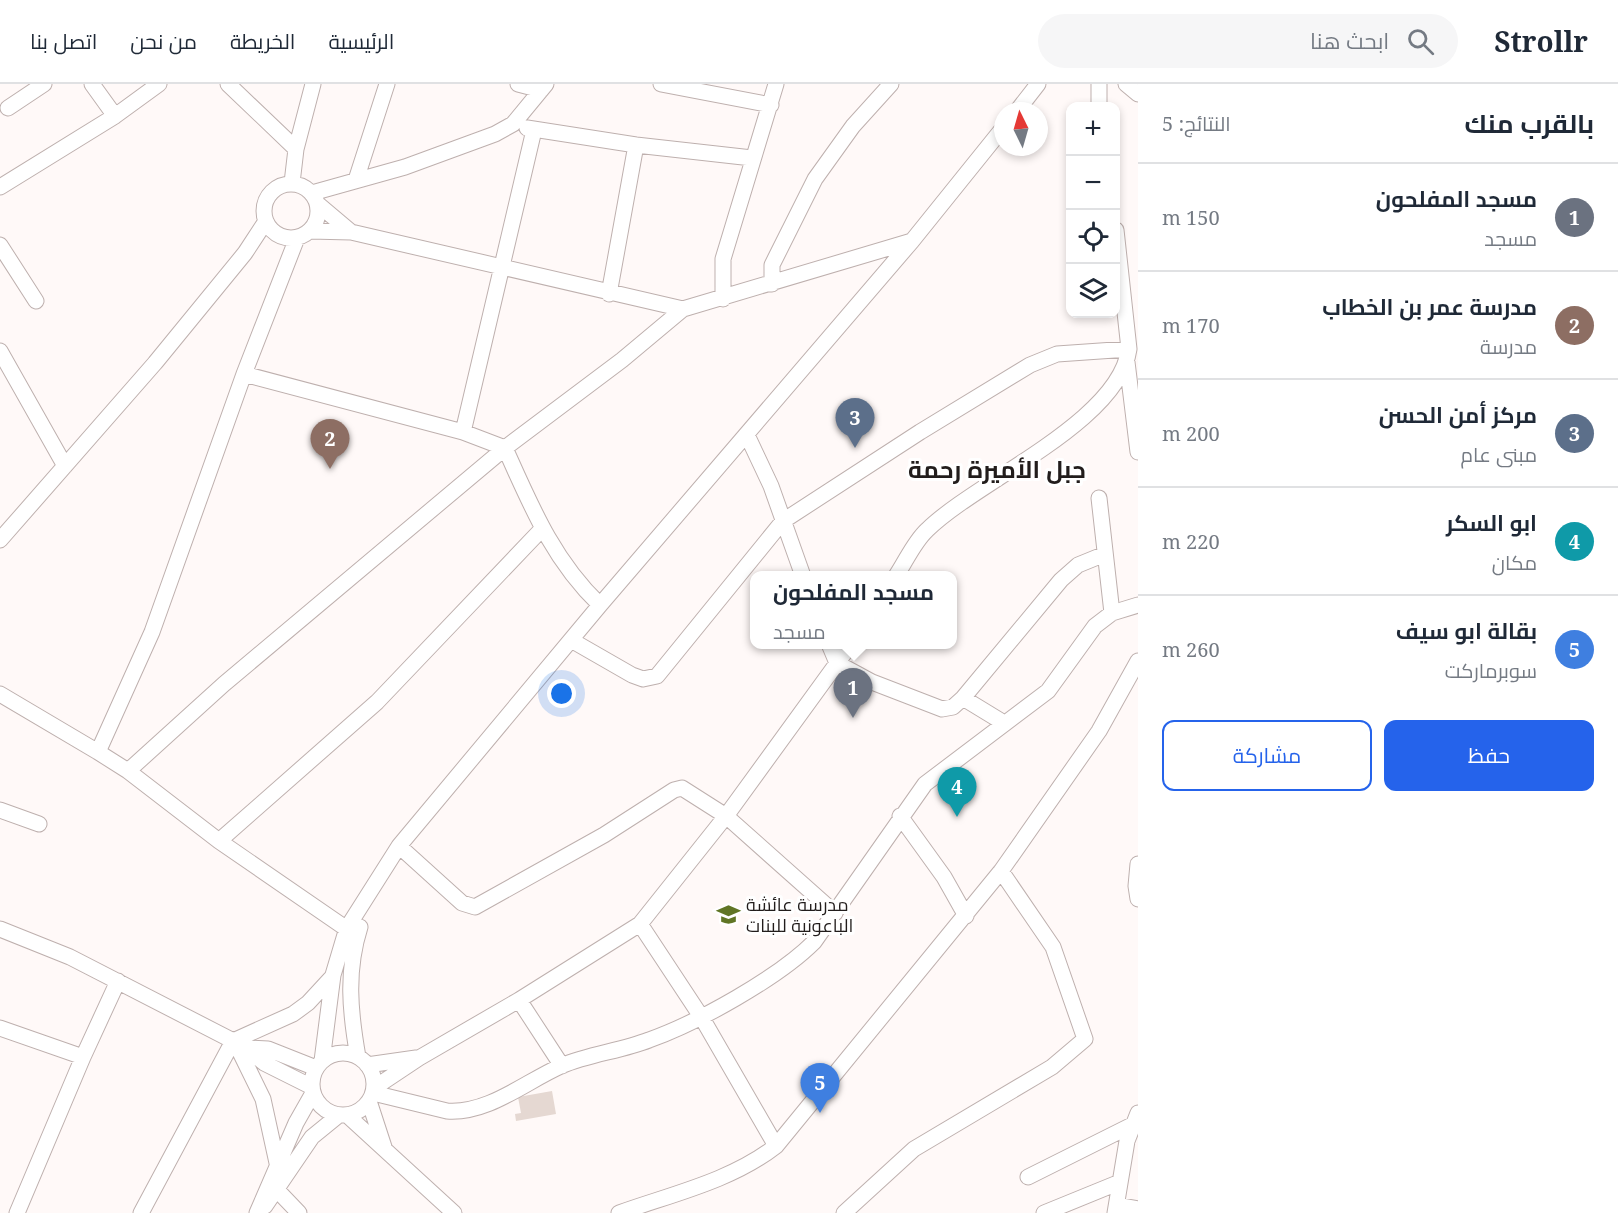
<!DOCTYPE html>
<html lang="ar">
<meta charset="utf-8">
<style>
body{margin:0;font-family:"Noto Serif",Cairo,serif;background:#f6f6f7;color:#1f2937;direction:rtl}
.controls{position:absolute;right:18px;top:18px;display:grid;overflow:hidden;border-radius:12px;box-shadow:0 3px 9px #0003}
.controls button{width:54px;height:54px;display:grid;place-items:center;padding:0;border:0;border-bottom:2px solid #e0e1e3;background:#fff;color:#1f2937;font:30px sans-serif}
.compass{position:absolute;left:994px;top:18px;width:54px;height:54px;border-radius:50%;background:#fff;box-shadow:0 3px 9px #0003;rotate:355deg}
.you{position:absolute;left:562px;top:610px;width:21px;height:21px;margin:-15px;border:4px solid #fff;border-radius:50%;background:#1a73e8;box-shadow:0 0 0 9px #1a73e833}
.badge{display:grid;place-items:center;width:39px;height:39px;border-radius:50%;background:#2563eb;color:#fff;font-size:20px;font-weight:700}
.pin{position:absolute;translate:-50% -50px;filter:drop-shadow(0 2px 3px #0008)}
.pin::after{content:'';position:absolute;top:32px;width:21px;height:18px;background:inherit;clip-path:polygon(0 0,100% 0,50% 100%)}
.popup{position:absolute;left:750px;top:487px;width:207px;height:78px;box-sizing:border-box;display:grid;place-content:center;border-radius:12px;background:#fff;filter:drop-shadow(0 2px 4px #0005);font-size:20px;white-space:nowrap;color:#747a83}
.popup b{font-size:22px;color:#1f2937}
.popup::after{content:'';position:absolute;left:50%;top:100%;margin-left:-12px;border:12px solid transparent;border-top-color:#fff}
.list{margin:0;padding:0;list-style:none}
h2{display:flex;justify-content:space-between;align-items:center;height:78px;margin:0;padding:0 24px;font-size:26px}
h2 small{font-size:20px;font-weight:400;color:#747a83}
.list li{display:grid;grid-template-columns:39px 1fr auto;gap:18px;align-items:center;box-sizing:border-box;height:108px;padding:0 24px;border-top:2px solid #e0e1e3}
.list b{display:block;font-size:22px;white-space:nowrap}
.list p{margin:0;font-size:20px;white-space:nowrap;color:#747a83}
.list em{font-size:20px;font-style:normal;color:#747a83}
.actions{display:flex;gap:12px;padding:18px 24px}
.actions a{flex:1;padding:14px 0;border:2px solid #2563eb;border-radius:12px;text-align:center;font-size:21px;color:#2563eb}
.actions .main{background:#2563eb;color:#fff}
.icon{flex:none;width:33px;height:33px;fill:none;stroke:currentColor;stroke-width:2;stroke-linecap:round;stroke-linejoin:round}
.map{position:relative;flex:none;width:1138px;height:1129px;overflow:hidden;direction:ltr}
header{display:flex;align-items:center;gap:36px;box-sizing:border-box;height:84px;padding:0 30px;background:#fff;border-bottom:2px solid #e0e1e3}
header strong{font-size:28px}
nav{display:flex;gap:33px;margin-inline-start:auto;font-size:21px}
.search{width:420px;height:54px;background:#f6f6f7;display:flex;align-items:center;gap:15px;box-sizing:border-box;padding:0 21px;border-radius:33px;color:#747a83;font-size:22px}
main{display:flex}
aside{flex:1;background:#fff}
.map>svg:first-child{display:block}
.building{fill:#e5d8d2}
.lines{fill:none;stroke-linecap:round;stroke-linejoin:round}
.minor-casing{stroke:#beb0ae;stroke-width:17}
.minor{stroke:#fff;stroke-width:15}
.labels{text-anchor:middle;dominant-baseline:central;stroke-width:6;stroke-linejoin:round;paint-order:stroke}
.poi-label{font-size:18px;fill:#221d1c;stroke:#fff;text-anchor:start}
.district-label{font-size:24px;font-weight:bold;fill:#221d1c;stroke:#fff}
</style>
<header>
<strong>Strollr</strong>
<div class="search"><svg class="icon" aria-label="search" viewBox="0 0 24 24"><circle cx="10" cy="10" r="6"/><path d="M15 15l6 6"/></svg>ابحث هنا</div>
<nav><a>الرئيسية</a><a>الخريطة</a><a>من نحن</a><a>اتصل بنا</a></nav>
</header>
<main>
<aside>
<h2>بالقرب منك<small>النتائج: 5</small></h2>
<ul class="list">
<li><span class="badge" style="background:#6b7280">1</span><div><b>مسجد المفلحون</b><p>مسجد</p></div><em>150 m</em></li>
<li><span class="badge" style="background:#8d6e63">2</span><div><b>مدرسة عمر بن الخطاب</b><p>مدرسة</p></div><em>170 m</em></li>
<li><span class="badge" style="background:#5c6f8a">3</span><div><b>مركز أمن الحسن</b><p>مبنى عام</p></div><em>200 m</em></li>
<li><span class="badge" style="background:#0f9aa8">4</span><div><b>ابو السكر</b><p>مكان</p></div><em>220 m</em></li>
<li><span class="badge" style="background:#3f7fe0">5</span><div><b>بقالة ابو سيف</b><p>سوبرماركت</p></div><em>260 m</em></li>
</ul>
<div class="actions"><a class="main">حفظ</a><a>مشاركة</a></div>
</aside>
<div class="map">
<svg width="1138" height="1129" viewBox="0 0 1138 1129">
<rect width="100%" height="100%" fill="#fff9f8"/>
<!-- building -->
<path class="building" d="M552 1007 556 1030 516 1037 515 1030 521 1029 518 1013Z"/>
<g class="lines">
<defs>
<path id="minor" d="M92 0 115 32
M228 0 296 65
M518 0 541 6
M661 0 771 21
M1126 0 1138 10
M1099 22V0
M8 24 44 0
M1017 27 1038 0
M527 44 636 61 752 74
M356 96 387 0
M292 99 296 65 313 0
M264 127a27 27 0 1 1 54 0a27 27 0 1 1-54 0Z
M0 103 115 32 159 0
M312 109 405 83 495 50 513 40 546 0
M319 121 351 148
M310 147 351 148 683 225 912 157
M0 161 36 217
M772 200V181L815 95 853 42 891 0
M609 210 636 61
M723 215V175L776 0
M0 267 65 382
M1127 278 1138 368
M244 290 463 348 505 364C531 422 553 476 600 521
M463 348 534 46
M747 351 771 402 803 492
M1099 414 1112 529
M0 456 155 279 245 169 266 137
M896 492C906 477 914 458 927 446 978 396 1119 338 1129 265L1116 146
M571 556 632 591 643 595 657 592 783 437 920 348 1030 281 1057 270 1129 265
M829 560 837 579 872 598 942 625 953 623 963 614 1004 639
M0 610 98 668 152 548 244 290 297 154
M963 614 1061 496 1078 481 1105 470
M98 668 128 687 219 757 357 852
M128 687 224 600 505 364 622 276 683 225
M0 726 39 740
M900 732 944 793 966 832
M219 757 377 618 541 446
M399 762 462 819 475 823 604 751 674 706 682 704 726 732 835 829
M1138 780 1136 802 1138 815
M640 840 702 934 776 1062
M0 845 70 873 247 964 264 979 312 1003
M519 916 562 982
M0 944 83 973
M238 964 263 1015 277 1079
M247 964 268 965 316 984
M312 1000a31 31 0 1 1 62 0a31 31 0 1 1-62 0Z
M358 973C350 928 346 887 360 843
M322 977 333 891 347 844 399 762 600 521 912 157 1003 44
M367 981 416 974
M374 1004 419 974 519 916 640 840 726 732 851 560
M373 1009 447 1027C488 1030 525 998 561 982 589 970 621 967 649 956 697 939 778 894 814 858L925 700 1048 607 1095 542 1112 529 1138 521
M369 1017 384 1063
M347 1031 454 1129
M1028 1093 1132 1041
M277 1106 299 1129
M1117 1121 1138 1125
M265 1122 312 1053 339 1031
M17 1129 83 973 118 897
M141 1129 233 957 293 930 308 919 332 893
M257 1129 296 1039 313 1009
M619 1129C672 1110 731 1097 776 1062L1001 787 1099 647 1138 577
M844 1129 914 1065 1052 983 1085 955 1053 863 1001 787
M1044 1129 1120 1098
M1115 1129 1127 1057 1138 1029"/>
</defs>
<!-- minor casing -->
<use href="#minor" class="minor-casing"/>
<!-- minor -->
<use href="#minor" class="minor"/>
</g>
<!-- icons -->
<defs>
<symbol id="school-bare" viewBox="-9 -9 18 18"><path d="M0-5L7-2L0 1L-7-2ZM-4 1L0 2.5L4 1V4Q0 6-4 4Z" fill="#607525" stroke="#fff" stroke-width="2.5" paint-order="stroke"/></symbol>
</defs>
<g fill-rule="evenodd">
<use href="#school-bare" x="712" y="814" width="33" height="33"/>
</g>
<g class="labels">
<!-- poi labels -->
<g class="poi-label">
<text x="746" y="820">مدرسة عائشة<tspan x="746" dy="21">الباعونية للبنات</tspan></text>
</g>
<!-- district labels -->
<g class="district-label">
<text x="997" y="384">جبل الأميرة رحمة</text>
</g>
</g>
</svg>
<div class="controls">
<button>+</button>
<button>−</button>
<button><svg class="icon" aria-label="locate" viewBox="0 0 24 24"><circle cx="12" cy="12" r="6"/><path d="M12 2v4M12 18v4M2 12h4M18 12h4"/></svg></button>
<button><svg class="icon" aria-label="layers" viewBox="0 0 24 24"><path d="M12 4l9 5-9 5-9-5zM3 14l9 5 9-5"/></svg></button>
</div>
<svg class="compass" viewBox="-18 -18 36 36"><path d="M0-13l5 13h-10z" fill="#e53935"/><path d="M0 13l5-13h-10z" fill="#747a83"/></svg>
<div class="you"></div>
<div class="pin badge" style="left:853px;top:634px;background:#6b7280">1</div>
<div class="popup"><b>مسجد المفلحون</b>مسجد</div>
<div class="pin badge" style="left:330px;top:385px;background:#8d6e63">2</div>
<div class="pin badge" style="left:855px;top:364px;background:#5c6f8a">3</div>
<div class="pin badge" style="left:957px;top:733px;background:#0f9aa8">4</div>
<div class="pin badge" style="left:820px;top:1029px;background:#3f7fe0">5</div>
</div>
</main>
